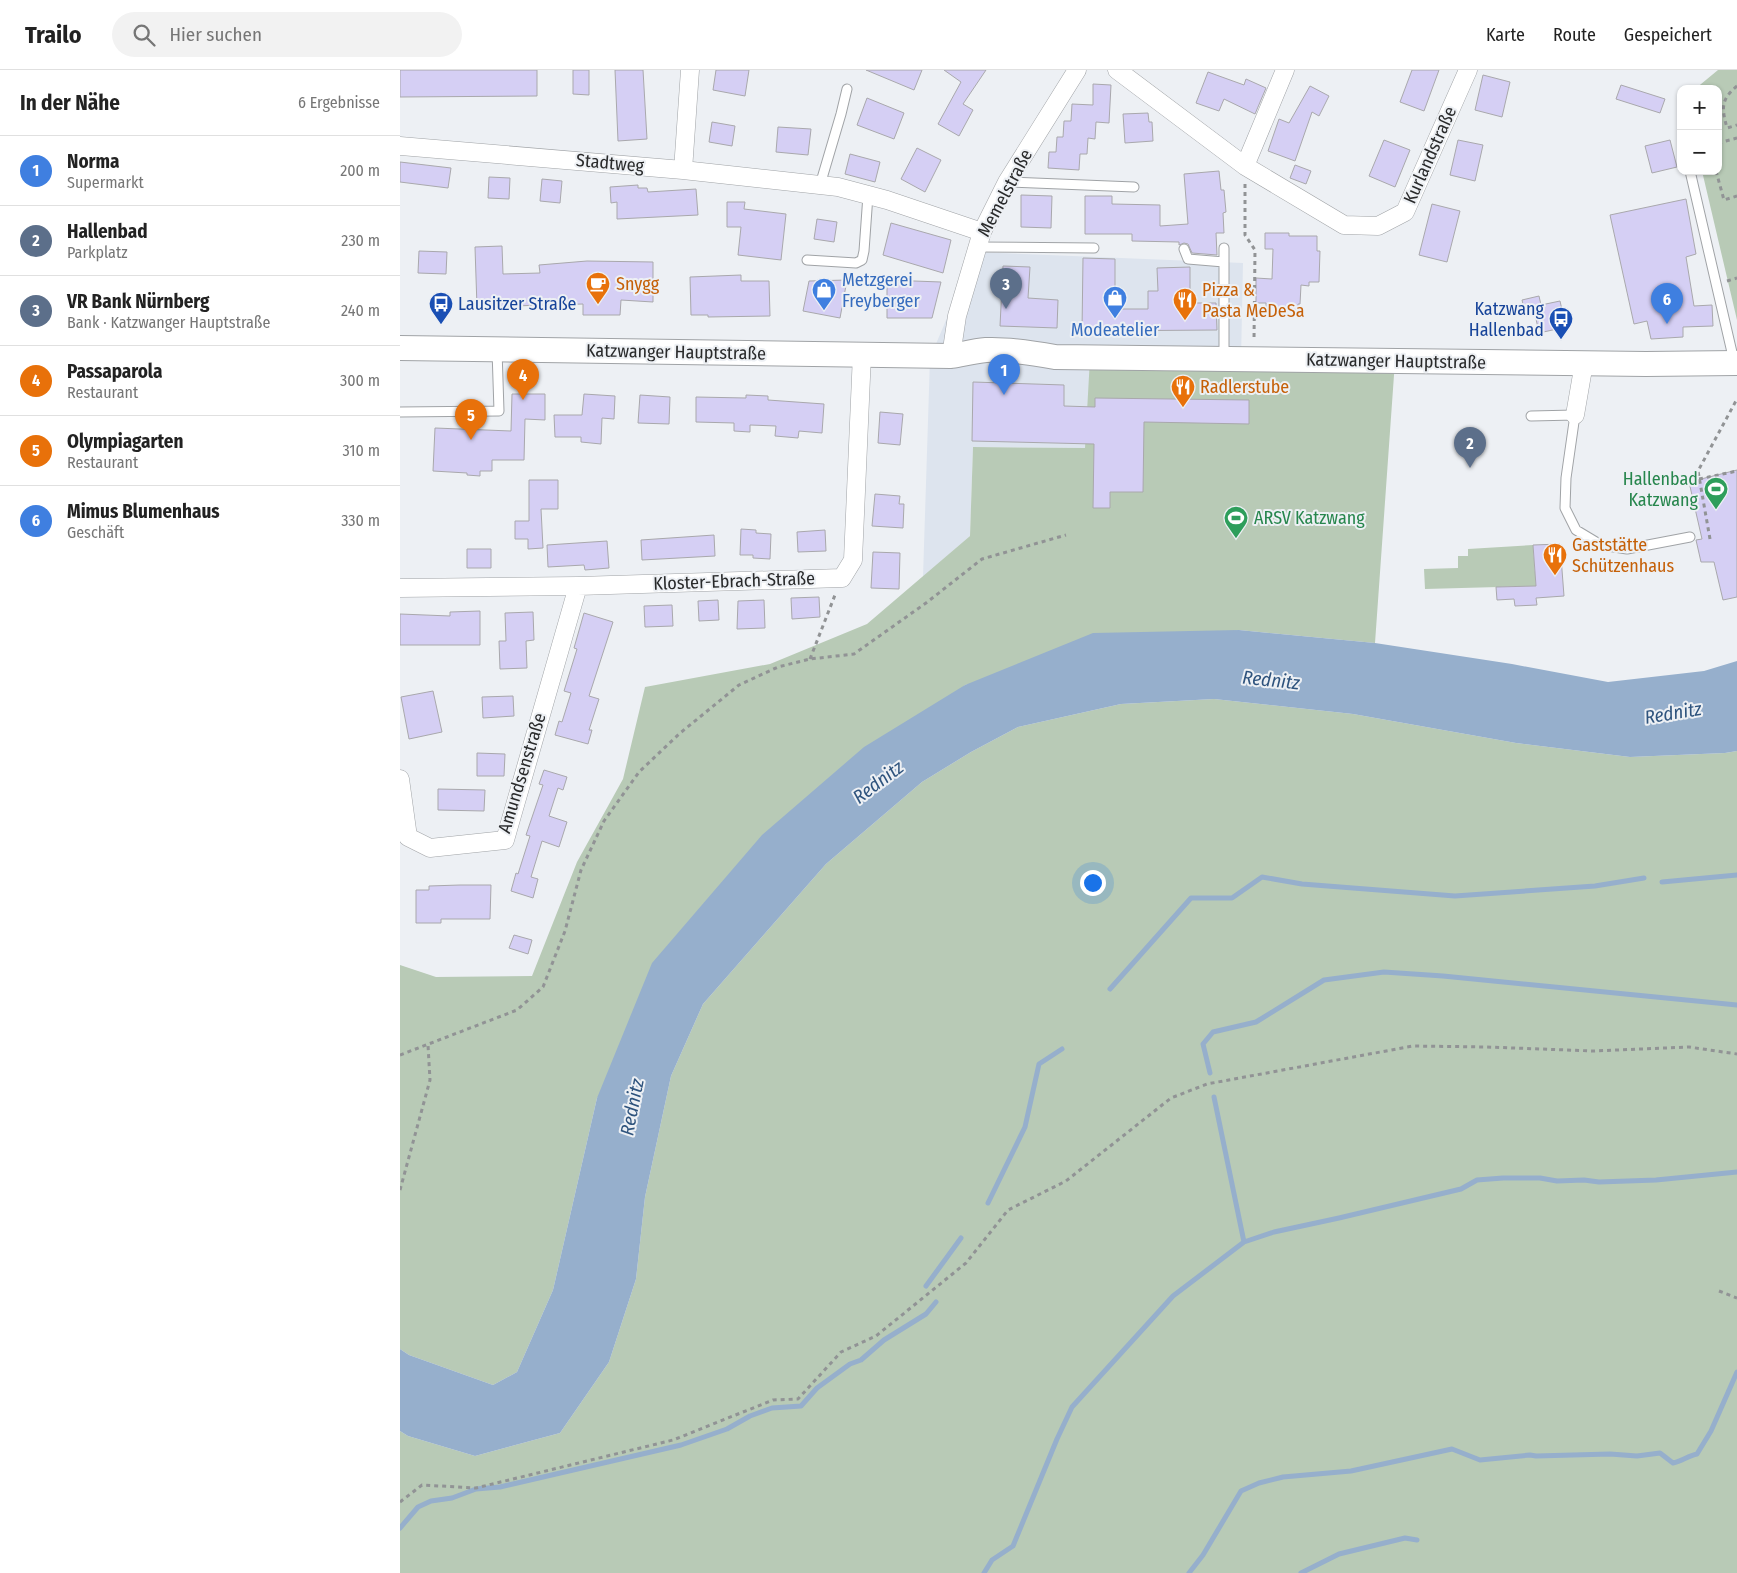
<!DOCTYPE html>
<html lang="de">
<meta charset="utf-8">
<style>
body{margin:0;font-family:"Fira Sans Condensed",sans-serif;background:#f2f2f2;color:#222}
.controls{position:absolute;right:15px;top:15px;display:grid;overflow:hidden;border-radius:10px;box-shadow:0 1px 4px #0004}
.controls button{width:45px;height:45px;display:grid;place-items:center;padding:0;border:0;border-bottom:1px solid #e0e0e0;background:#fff;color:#222;font:25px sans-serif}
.you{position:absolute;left:692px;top:812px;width:18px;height:18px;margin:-12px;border:4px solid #fff;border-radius:50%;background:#1a73e8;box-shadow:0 0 0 8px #1a73e833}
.badge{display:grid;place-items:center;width:32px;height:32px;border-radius:50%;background:#2563eb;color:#fff;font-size:16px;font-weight:700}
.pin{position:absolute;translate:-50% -41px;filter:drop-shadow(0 1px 2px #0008)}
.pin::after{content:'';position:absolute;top:26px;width:18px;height:15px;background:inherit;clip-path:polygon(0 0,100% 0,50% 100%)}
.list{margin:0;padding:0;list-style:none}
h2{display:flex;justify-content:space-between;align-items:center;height:65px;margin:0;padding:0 20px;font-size:21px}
h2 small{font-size:16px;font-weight:400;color:#767676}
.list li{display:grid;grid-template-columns:32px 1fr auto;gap:15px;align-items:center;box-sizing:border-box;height:70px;padding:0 20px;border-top:1px solid #e0e0e0}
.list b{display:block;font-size:19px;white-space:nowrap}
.list p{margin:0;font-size:16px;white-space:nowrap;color:#767676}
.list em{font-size:16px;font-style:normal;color:#767676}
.icon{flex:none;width:28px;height:28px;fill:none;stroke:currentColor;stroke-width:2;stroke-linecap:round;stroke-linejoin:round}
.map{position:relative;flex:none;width:1337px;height:1503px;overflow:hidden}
header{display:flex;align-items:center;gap:30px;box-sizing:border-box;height:70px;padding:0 25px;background:#fff;border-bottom:1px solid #e0e0e0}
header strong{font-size:24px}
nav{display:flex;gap:28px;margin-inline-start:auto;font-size:18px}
.search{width:350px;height:45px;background:#f2f2f2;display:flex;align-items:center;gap:12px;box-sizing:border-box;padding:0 18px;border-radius:28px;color:#767676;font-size:19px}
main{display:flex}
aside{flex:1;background:#fff}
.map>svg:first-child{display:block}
.built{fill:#dde4ee}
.green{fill:#b8cab6}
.water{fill:#96afcc}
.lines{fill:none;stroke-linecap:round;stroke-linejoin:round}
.stream{stroke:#96afcc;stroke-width:5}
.building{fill:#d5cff4;stroke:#a9a8ac}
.lane-casing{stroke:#a0a3a6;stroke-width:11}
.street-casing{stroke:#a0a3a6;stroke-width:19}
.secondary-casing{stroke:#a0a3a6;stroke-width:26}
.path{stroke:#919395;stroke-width:3;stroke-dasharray:4 4;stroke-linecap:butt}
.lane{stroke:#fff;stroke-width:9}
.street{stroke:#fff;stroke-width:18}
.secondary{stroke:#fff;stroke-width:24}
.labels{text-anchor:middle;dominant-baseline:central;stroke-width:4;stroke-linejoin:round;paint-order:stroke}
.street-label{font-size:18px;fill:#292a2b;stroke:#edf0f4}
.shop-label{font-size:18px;fill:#366cbe;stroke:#edf0f4;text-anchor:start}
.food-label{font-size:18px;fill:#c56008;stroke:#edf0f4;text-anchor:start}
.transit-label{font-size:18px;fill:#164399;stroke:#edf0f4;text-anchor:start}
.leisure-label{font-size:18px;fill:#27864d;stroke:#edf0f4;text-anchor:end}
.water-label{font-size:19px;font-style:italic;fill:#2e537d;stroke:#edf0f4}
</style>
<header>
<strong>Trailo</strong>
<div class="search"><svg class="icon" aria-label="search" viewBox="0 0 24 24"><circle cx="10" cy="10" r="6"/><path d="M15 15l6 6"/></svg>Hier suchen</div>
<nav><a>Karte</a><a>Route</a><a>Gespeichert</a></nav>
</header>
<main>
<aside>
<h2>In der Nähe<small>6 Ergebnisse</small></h2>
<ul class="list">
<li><span class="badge" style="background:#3f7fe0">1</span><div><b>Norma</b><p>Supermarkt</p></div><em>200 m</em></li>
<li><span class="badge" style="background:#5c6f8a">2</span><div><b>Hallenbad</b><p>Parkplatz</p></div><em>230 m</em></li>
<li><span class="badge" style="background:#5c6f8a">3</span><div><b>VR Bank Nürnberg</b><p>Bank · Katzwanger Hauptstraße</p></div><em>240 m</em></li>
<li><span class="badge" style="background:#e8710a">4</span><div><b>Passaparola</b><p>Restaurant</p></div><em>300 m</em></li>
<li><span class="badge" style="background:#e8710a">5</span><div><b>Olympiagarten</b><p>Restaurant</p></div><em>310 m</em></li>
<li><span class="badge" style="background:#3f7fe0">6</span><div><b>Mimus Blumenhaus</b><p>Geschäft</p></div><em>330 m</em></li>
</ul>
</aside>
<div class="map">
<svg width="1337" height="1503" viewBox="0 0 1337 1503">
<rect width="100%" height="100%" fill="#edf0f4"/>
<!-- built -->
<path class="built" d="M575 182 843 193 841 290 685 378 573 377 570 466 523 507 530 288Z"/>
<!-- green -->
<path class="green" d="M1318 0H1337V250L1302 101H1318V19H1295Z
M690 288 995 291 975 573 839 560 565 615 197 1028 153 1220 117 1302 93 1315 9 1285 0 1279V895L36 907 132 906 177 792 223 709 245 617 370 594 467 554 570 466 573 377 685 378Z
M1133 475 1136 516 1025 519 1024 499 1058 498V486H1068V479Z
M814 629 953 644 1116 673 1230 687 1325 683 1337 681V1503H0V1361L8 1366 75 1386 160 1363 209 1292 236 1209 245 1127 271 1006 303 934 426 794 522 712 571 682 618 657 721 634Z"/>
<!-- water -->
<path class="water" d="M839 560 975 573 1112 594 1208 612 1304 601 1337 591V681L1325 683 1230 687 1116 673 953 644 814 629 721 634 618 657 571 682 522 712 426 794 303 934 271 1006 245 1127 236 1209 209 1292 160 1363 75 1386 8 1366 0 1361V1279L9 1285 93 1315 117 1302 153 1220 197 1028 252 893 362 765 464 677 565 615 693 563Z"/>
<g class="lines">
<!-- stream -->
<path class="stream" d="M1262 812 1337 805
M710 919 791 828H832L862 807 902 814 1055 826 1195 816 1244 808
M810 1003 803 974 813 962 856 952 924 910 984 902 1043 906 1337 935
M814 1027 844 1172
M588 1133 625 1057 639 994 662 979
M526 1216 561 1168
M0 1458 18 1437 31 1431 52 1428 76 1419 100 1417 281 1375 327 1359 350 1346 372 1338 401 1336 417 1318 450 1294 461 1290 484 1270 526 1244 536 1232
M584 1503 592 1490 613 1476 657 1369 672 1337 773 1226 844 1172 874 1162 939 1148 1061 1119 1077 1110 1103 1108H1140L1157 1111 1184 1110 1199 1112 1256 1110 1337 1102
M789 1503 803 1485 841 1421 859 1413 883 1407 951 1401 1052 1379 1080 1390 1130 1385 1136 1386 1210 1384 1237 1386 1260 1383 1273 1393C1282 1391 1288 1386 1297 1384L1311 1361 1337 1302
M901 1503 939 1484 1005 1468 1017 1470"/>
</g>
<!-- building -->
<path class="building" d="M0 0H137V26L0 27Z
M173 0H189V25L173 24Z
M215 0H243L247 69 218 71Z
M316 0H349L345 26 313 20Z
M466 0H522L514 20Z
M544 0H586L563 34 573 40 559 66 538 54 561 12Z
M1012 0H1039L1024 41 1000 32Z
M808 2 844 15 846 9 866 18 855 44 824 29 819 41 796 33Z
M1083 5 1110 12 1102 47 1075 40Z
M693 14 711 15 709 53 696 52 695 69 688 68 687 84H680L679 100 648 98 649 82H656L657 67H663L664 51H671L672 34 693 35Z
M1221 15 1265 29 1260 43 1216 29Z
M910 16 929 26 919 46 912 42 895 91 868 81 879 49 889 53Z
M467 28 504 43 494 69 457 55Z
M748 43 749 52H752L753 71 725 73 723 44Z
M312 52 335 56 332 76 309 72Z
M378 57 411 59 408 85 376 82Z
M984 70 1010 80 995 117 969 106Z
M1058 70 1083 75 1075 111 1050 105Z
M1270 70 1277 97 1252 103 1245 76Z
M517 78 541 90 525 122 501 109Z
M450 84 480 92 475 112 445 104Z
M0 92 51 98 48 118 0 112Z
M895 95 911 101 906 114 890 108Z
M819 101 821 120H824L826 142 823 143 824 163H816L817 185 792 183 788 174 784 173 779 175V172L732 171V164H685V126H712V134L760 135V156L788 154 784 104Z
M89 107 110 108 109 129 88 128Z
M142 109 162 111 160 133 140 131Z
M238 115V118H247L248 122 296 119 298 145 217 149V132L211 133 210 117Z
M621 125 652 126 651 158 621 157Z
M1286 129 1296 184 1286 187 1294 236 1312 235 1313 256 1283 257V267L1251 269 1247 251 1234 254 1210 145Z
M327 132H345L344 139 386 144 381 190 338 185 341 157H327Z
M1032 134 1060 141 1047 192 1019 185Z
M417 149 437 152 434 172 414 169Z
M491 153 551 170 543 203 483 185Z
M865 163H889V166H917V181H920L919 212H909V216L901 215 900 234H898V240H876V237H866V233H856V208L872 209 873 179H865Z
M102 176 103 204 140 203 139 195 187 191 253 192V232L221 230 220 245H183V234L77 237 75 177Z
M19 181 47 182 46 204 18 203Z
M683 188 715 189V239H748V221H758L757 198 790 197V233H816L817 260 682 261Z
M603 196 630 197 628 228 658 230 657 258 600 256Z
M341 205V211H369L370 246 308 247V245H291L290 207Z
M447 210 440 248 403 241 409 211Z
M487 210 541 212 532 248H487Z
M1139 226 1141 235 1160 231 1166 257 1139 263 1135 244 1126 246 1122 230Z
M573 312 664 315V336L695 337V328L849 330V354L744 352 743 422H710V438H693L694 374 572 371Z
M112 324H145V350L125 349 124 390H92V401H80V406L67 405V403L33 401 35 358 111 361Z
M184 324 215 326 214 349 202 348 201 374 181 372V367H155L154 345H182Z
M240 325 270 327 269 354 238 353Z
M346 325 368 326V330L424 334 422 363 399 361 398 368 375 366 376 356 350 355V362L334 361V353L296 352V327L346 328Z
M480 342 503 344 500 375 478 373Z
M1337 400V527L1323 530 1314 492H1301L1296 470 1302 469 1289 412Z
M129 410H158V439H141L143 478 128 479V469H115V451H129Z
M475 424 500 426 499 434H504L503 458 472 456Z
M341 459 356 460V463L371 464 370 489 353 488V485H340Z
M425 460 426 481 398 482 397 462Z
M314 465 315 486 242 490 241 470Z
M207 471 209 498 185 500 184 495 148 497 147 475Z
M1160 474 1164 526 1136 528 1137 535 1115 536 1114 529 1097 530 1096 517 1136 516 1133 475Z
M67 479H91V498H67Z
M473 482 500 483 499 519 471 518Z
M419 527 420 547 392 549 391 528Z
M318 530 319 550 299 551 298 531Z
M364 530 365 558 337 559 338 531Z
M272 535 273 556 245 557 244 536Z
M80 541V575H0V544L50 546V542Z
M133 542 134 570 126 571 127 598 100 599 99 571H106L105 543Z
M184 543 213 552 189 626 199 629 189 660H192L188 674 155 665 159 651 162 652 171 623 164 621 177 579 174 578Z
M33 621 42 662 9 669 1 627Z
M113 626 114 646 83 648 82 627Z
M77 683 105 684 104 706H77Z
M144 700 167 707 163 720 158 718 149 746 167 752 159 777 142 771 131 807 138 809 133 828 111 821 116 803 118 804 130 766 126 765 143 715 139 714Z
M38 719 85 720 84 741 38 740Z
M60 815H91L90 849H41V853H16V820H29V816Z
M114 865 132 870 128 884 109 878Z"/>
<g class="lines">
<defs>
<path id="lane" d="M1290 101 1334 291
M607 112 734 117
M420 115 441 44 447 19
M577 177 694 178
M784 179 788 189 824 192
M407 190 456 193 462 190 464 181 468 125
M824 289V178
M0 342 99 341 97 280
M1131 346 1175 345 1166 408 1165 438 1176 460 1201 475 1227 479 1290 467"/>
<path id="street" d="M717 0 845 96 944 155 978 156 1005 142 1068 0
M0 76 283 100 438 117 487 130 582 162
M845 96 885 0
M283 100 290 0
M551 286 557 246 582 162 607 112 677 0
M1175 345 1184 293
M0 518 178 516 442 508 453 490 462 284
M0 709 8 767 30 778 105 770 178 516"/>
<path id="secondary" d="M0 278 551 286C563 284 574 281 586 280 609 279 633 283 655 287L1246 294 1337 293"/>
</defs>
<!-- lane casing -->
<use href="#lane" class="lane-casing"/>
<!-- street casing -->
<use href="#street" class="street-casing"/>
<!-- secondary casing -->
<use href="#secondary" class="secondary-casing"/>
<!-- path -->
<path class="path" d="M1337 16C1320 30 1322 39 1327 58L1337 55
M1318 73 1337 68
M1316 101 1324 130 1337 126
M845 114V165L855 180 854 270
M1327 211 1337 208
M1299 409 1337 401
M1310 469 1298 401 1337 329
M410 589 435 525
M0 985 117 940 143 917 165 861 181 800 204 751 239 702 279 664 339 615 378 597 410 589 454 584 526 533 582 489 666 465
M0 1120 30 1010 28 975
M1319 1221 1337 1228
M0 1432 22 1415 76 1418 273 1370 373 1330 398 1329 441 1282 476 1266 566 1193 608 1140 666 1111 771 1028 807 1014 1013 976 1087 977 1193 981 1289 977 1337 984"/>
<!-- lane -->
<use href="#lane" class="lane"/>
<!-- street -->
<use href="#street" class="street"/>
<!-- secondary -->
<use href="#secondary" class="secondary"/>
</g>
<!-- icons -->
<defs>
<symbol id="cafe-pin" viewBox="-11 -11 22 30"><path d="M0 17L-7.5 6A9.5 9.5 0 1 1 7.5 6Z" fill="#e8710a" stroke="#edf0f4"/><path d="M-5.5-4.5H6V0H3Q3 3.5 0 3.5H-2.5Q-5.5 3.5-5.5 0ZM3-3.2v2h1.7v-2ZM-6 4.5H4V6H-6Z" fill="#fff"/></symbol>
<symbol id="shop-pin" viewBox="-11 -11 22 30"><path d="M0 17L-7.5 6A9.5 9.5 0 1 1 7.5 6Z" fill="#3f7fe0" stroke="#edf0f4"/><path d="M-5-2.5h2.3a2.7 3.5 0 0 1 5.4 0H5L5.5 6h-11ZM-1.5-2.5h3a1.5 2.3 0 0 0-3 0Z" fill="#fff"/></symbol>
<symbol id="restaurant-pin" viewBox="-11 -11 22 30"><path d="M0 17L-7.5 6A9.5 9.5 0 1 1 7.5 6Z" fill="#e8710a" stroke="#edf0f4"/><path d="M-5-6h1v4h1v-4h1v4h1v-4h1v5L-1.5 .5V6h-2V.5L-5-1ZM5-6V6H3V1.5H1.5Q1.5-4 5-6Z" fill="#fff"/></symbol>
<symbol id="bus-pin" viewBox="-11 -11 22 30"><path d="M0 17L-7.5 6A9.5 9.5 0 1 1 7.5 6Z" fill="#1a4fb4" stroke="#edf0f4"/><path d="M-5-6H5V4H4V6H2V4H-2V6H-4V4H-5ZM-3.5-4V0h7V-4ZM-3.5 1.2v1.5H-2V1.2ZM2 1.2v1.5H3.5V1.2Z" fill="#fff"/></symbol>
<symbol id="stadium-pin" viewBox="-11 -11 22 30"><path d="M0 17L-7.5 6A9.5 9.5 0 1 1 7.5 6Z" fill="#2e9e5b" stroke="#edf0f4"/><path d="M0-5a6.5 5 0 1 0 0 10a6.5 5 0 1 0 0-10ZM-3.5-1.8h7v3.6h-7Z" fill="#fff"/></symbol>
</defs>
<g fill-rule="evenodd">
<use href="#cafe-pin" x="184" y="200" width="28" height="38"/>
<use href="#shop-pin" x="410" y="206" width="28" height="38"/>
<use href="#shop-pin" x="701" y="214" width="28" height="38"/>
<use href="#restaurant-pin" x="771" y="216" width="28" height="38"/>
<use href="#bus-pin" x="27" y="220" width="28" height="38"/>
<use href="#bus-pin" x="1147" y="235" width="28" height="38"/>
<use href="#restaurant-pin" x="769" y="303" width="28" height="38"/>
<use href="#stadium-pin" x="1302" y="405" width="28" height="38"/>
<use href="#stadium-pin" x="822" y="434" width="28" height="38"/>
<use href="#restaurant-pin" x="1141" y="471" width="28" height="38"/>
</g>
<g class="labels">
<!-- street labels -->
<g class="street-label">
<text transform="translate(1030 85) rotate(-66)">Kurlandstraße</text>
<text transform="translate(210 93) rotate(5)">Stadtweg</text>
<text transform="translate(605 123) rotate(-62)">Memelstraße</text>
<text transform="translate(276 282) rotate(1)">Katzwanger Hauptstraße</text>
<text transform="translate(996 291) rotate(1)">Katzwanger Hauptstraße</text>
<text transform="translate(334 511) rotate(-2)">Kloster-Ebrach-Straße</text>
<text transform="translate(122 703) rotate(-73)">Amundsenstraße</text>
</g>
<!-- shop labels -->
<g class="shop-label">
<text x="442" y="210">Metzgerei<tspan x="442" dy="21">Freyberger</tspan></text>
<text x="715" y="260" text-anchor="middle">Modeatelier</text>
</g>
<!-- food labels -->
<g class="food-label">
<text x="216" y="214">Snygg</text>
<text x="802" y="220">Pizza &amp;<tspan x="802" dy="21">Pasta MeDeSa</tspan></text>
<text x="800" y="317">Radlerstube</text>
<text x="1172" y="475">Gaststätte<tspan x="1172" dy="21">Schützenhaus</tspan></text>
</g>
<!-- transit labels -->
<g class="transit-label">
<text x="58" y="234">Lausitzer Straße</text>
<text x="1144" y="239" text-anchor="end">Katzwang<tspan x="1144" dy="21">Hallenbad</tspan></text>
</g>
<!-- leisure labels -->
<g class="leisure-label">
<text x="1298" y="409">Hallenbad<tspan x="1298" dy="21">Katzwang</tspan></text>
<text x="854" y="448" text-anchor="start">ARSV Katzwang</text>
</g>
<!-- water labels -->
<g class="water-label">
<text transform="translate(871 610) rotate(6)">Rednitz</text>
<text transform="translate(1273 643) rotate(-9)">Rednitz</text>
<text transform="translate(478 712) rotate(-37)">Rednitz</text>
<text transform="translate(232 1037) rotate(-79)">Rednitz</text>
</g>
</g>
</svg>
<div class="controls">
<button>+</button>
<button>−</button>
</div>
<div class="you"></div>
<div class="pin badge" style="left:604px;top:325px;background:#3f7fe0">1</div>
<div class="pin badge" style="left:1070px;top:398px;background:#5c6f8a">2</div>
<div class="pin badge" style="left:606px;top:239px;background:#5c6f8a">3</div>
<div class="pin badge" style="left:123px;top:330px;background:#e8710a">4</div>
<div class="pin badge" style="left:71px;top:370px;background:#e8710a">5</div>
<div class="pin badge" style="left:1267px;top:254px;background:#3f7fe0">6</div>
</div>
</main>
